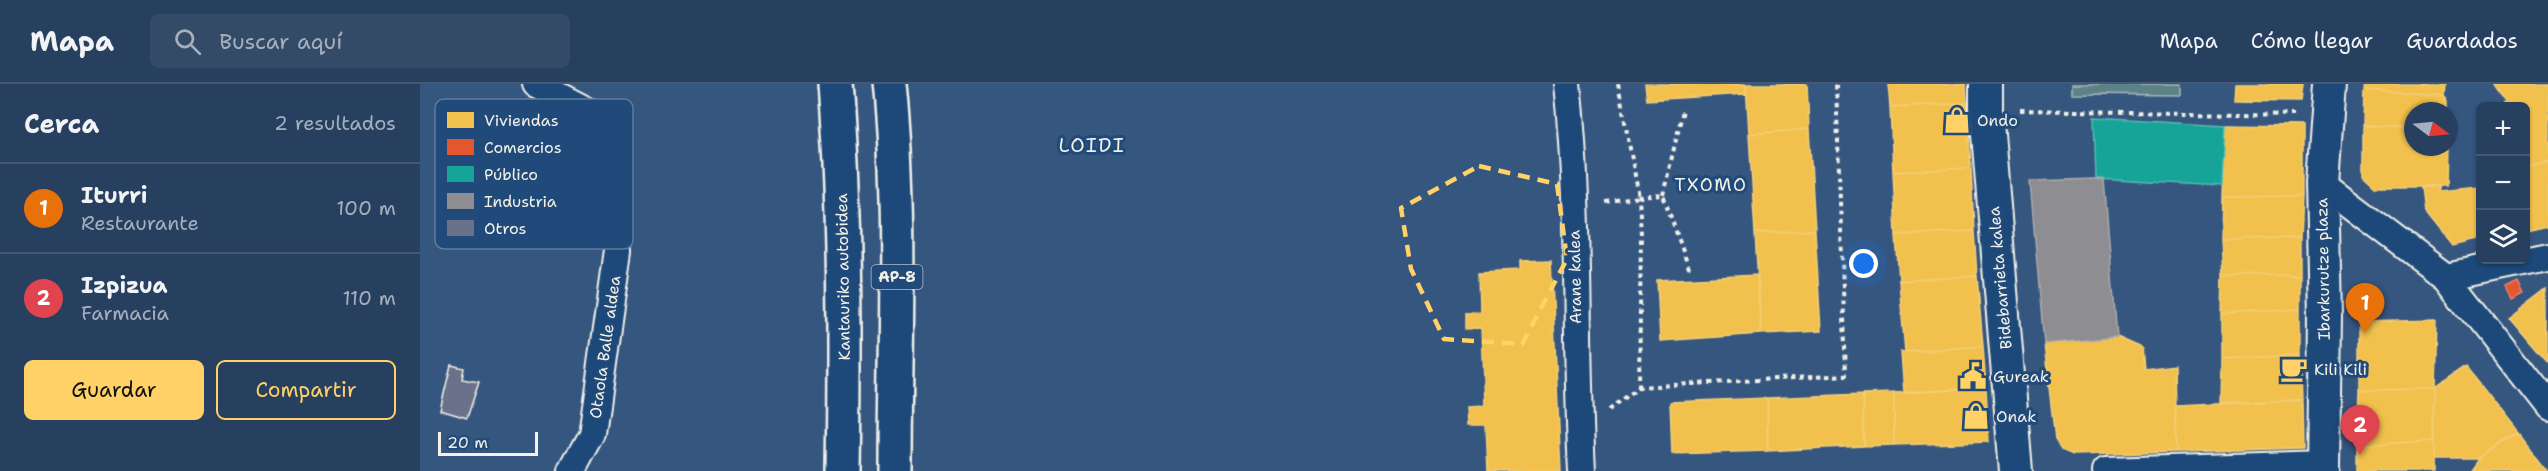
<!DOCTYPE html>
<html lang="es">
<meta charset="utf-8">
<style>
body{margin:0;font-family:"Shantell Sans",sans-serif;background:#344b68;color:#f1f3f6}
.controls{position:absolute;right:18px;top:18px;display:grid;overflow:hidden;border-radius:9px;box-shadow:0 2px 4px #0004}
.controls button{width:54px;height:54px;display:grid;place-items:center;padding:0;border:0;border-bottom:2px solid #445974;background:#28405f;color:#f1f3f6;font:30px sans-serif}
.compass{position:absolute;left:1984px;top:18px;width:54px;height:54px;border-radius:50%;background:#28405f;box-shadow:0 2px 4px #0004;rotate:106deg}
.scale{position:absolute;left:18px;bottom:15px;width:100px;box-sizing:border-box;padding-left:6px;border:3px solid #f4f1e8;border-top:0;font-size:16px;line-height:21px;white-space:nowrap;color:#f4f1e8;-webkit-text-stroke:4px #1f4a7a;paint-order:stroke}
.you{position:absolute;left:1444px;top:180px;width:21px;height:21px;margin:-15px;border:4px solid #fff;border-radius:50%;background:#1a73e8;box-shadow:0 0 0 9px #1a73e833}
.badge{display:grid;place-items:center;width:39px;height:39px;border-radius:50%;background:#ffd166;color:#fff;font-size:20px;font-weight:700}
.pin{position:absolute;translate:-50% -50px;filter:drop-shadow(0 2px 3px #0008)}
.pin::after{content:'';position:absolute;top:32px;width:21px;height:18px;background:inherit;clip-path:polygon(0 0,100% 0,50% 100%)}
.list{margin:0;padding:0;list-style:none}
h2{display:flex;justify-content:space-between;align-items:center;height:78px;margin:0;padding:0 24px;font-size:26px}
h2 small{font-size:20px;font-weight:400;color:#a5afbd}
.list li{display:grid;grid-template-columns:39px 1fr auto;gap:18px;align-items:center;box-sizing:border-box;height:90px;padding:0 24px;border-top:2px solid #445974}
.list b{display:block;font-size:22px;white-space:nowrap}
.list p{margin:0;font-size:20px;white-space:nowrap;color:#a5afbd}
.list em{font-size:20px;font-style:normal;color:#a5afbd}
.actions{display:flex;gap:12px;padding:18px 24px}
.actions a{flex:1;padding:14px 0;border:2px solid #ffd166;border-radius:9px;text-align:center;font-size:21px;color:#ffd166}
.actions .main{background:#ffd166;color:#111}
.icon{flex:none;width:33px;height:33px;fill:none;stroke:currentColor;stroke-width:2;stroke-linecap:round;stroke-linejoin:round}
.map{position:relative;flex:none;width:2128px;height:387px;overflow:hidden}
header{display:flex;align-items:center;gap:36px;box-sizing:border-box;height:84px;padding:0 30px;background:#28405f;border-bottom:2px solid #445974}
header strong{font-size:28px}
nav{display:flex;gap:33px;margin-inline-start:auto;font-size:21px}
.search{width:420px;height:54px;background:#344b68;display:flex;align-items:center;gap:15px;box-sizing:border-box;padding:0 21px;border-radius:9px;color:#a5afbd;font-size:22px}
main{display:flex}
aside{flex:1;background:#28405f}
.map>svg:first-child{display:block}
.green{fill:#5c8288;stroke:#a8bab8;stroke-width:1.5}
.homes{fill:#f2c14e;stroke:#f3cf7c;stroke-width:1.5}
.shops{fill:#e4572e;stroke:#e98566;stroke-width:1.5}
.public{fill:#17a398;stroke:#59bab0;stroke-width:1.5}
.industry{fill:#8d8d92;stroke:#acabac;stroke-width:1.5}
.building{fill:#69728a;stroke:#f4f1e8;stroke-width:1.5}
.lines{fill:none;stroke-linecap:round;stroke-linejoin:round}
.minor-casing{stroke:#f4f1e8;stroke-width:30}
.tertiary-casing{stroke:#f4f1e8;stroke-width:36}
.motorway-casing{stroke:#f4f1e8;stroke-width:38}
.path{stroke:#f4f1e8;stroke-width:4;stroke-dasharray:4.5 4.5;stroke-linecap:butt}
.minor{stroke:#1f4a7a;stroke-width:26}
.tertiary{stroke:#1f4a7a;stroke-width:32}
.motorway{stroke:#1f4a7a;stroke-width:33}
.marked{fill:none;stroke:#ffd166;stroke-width:4.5;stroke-dasharray:12 8;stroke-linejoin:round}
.labels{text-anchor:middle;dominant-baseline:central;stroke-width:6;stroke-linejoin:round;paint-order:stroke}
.shield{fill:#1f4a7a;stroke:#b4bfc7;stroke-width:1.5}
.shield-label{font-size:15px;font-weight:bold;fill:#f4f1e8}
.poi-label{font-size:16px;fill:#f4f1e8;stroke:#1f4a7a;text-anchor:start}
.street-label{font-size:16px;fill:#f4f1e8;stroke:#1f4a7a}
.neighbourhood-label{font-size:18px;letter-spacing:1.5px;fill:#f4f1e8;stroke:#1f4a7a}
.quarter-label{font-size:20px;letter-spacing:1.5px;fill:#f4f1e8;stroke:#1f4a7a}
.key{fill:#1f4a7a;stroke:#5f7c9b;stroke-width:1.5}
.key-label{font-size:16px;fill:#f4f1e8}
</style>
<header>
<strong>Mapa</strong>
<div class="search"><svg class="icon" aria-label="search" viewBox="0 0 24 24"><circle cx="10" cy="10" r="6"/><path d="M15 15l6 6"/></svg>Buscar aquí</div>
<nav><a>Mapa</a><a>Cómo llegar</a><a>Guardados</a></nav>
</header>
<main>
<aside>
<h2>Cerca<small>2 resultados</small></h2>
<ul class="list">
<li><span class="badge" style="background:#e8710a">1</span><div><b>Iturri</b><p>Restaurante</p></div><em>100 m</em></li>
<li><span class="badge" style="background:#e0444e">2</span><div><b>Izpizua</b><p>Farmacia</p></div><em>110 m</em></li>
</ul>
<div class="actions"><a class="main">Guardar</a><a>Compartir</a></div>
</aside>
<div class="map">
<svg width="2128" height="387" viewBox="0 0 2128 387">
<rect width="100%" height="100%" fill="#35567f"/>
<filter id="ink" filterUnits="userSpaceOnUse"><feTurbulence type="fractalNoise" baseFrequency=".0167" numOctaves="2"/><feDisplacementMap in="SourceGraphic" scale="12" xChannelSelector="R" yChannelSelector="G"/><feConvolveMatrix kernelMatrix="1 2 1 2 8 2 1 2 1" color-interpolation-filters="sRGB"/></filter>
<g filter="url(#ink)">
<!-- green -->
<path class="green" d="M1652 0H1762V11L1652 10Z"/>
<!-- homes -->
<path class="homes" d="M1225 0H1326V10L1227 16Z
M1326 0H1387L1389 45 1329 50Z
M1468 0H1546L1547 19 1470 23Z
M1815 0H1883L1881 17 1814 16Z
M1945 0H2025L2024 11 1944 6Z
M2077 0H2128V78L2106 83V22H2087L2089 17Z
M1944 6 2024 11 2028 17V27H1993V44L1943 42Z
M1547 19 1551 84 1473 88 1470 23Z
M1805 41 1882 42V112L1802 113Z
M1943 42 1993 44V63H2027L2026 102H1955L1943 91Z
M1389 45 1395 146 1335 149 1329 50Z
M2128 78V140L2106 145V83Z
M1551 84 1554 147 1476 151 1473 88Z
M2019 102 2017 108 2060 104V156L2032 163 2004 128 2001 103Z
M1882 112 1880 154 1801 155 1802 113Z
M1395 146 1401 247 1341 250 1335 149Z
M1554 147 1557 192 1479 197 1476 151Z
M1880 154V191L1803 192 1801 155Z
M1131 176 1141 387H1068L1066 341H1048L1047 323 1064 322 1061 244 1045 245V228L1060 227 1059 188 1100 186V177Z
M1337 191 1341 250 1240 257 1237 196Z
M1880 191V225L1802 230 1803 192Z
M1557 192 1563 262 1485 268 1479 197Z
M2128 204V280L2089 234Z
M1880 225V271L1802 275V230Z
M2017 236 2015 305 1939 306V238Z
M1697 253 1722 264 1724 285 1754 281 1756 368 1653 371 1641 366 1635 355 1624 260Z
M1563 262 1566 304 1484 309 1481 268Z
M1880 271 1882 316 1801 319 1802 275Z
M2046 283 2098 349 2058 374H2014L2015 305Z
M1566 304 1569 358 1474 361V309Z
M2015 305 2014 357 1937 361 1939 306Z
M1474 309V361L1444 362 1443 310Z
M1443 310 1444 362 1348 367 1347 314Z
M1347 314 1348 367 1252 370 1250 318Z
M1882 316 1883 364 1756 368 1755 322Z
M2098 349 2127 387H2049L2058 374Z
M2014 357V387H1937V361Z"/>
<!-- shops -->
<path class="shops" d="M2099 197 2105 209 2093 215 2087 203Z"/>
<!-- public -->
<path class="public" d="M1674 33 1805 41 1802 102 1676 95Z"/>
<!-- industry -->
<path class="industry" d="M1676 95 1684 96 1697 253 1624 260 1610 97Z"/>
<!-- building -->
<path class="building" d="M31 281 44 284 42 295 59 298 47 334 20 326Z"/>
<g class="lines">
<defs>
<path id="minor" d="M116 0 191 39 198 166 172 350 152 387
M1147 0C1161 128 1155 258 1162 387
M1902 99 2026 193 2128 323
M2026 193 2128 172
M1686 387 1903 380"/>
<path id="tertiary" d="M1566 0V26L1596 387
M1903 387 1905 231 1902 99 1909 0"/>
<path id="motorway" d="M415 0C425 129 425 258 423 387
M469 0C482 128 475 258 475 387"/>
</defs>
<!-- minor casing -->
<use href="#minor" class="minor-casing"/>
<!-- tertiary casing -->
<use href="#tertiary" class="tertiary-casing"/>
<!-- motorway casing -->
<use href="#motorway" class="motorway-casing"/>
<!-- path -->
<path class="path" d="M1600 26 1874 31
M1243 111 1263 26
M1186 119 1219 113 1198 0
M1219 303 1221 150 1219 113 1243 111 1270 187
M1189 326 1219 303 1426 291 1416 0"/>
<!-- minor -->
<use href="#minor" class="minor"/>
<!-- tertiary -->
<use href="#tertiary" class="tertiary"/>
<!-- motorway -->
<use href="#motorway" class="motorway"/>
</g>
</g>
<!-- marked area -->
<path class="marked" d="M1059 82 1137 100 1147 175 1102 260 1024 255 991 185 981 124Z"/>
<!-- icons -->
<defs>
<symbol id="shop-bare" viewBox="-9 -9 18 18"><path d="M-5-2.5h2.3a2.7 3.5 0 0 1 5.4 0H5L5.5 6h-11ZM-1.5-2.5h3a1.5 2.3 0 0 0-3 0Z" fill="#ffd166" stroke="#1f4a7a" stroke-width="2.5" paint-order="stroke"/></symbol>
<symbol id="cafe-bare" viewBox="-9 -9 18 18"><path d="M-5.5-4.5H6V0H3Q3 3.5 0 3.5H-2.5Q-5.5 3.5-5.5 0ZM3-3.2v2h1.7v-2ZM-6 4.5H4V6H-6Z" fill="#ffd166" stroke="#1f4a7a" stroke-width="2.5" paint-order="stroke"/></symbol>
<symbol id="civic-bare" viewBox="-9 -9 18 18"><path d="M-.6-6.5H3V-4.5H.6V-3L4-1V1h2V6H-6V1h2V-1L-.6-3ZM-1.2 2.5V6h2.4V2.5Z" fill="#ffd166" stroke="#1f4a7a" stroke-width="2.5" paint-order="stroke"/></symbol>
</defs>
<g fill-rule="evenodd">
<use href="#shop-bare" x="1518" y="17" width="38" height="38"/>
<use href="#cafe-bare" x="1855" y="266" width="38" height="38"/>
<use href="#civic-bare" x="1534" y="273" width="38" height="38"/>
<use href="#shop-bare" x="1537" y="313" width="38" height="38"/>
</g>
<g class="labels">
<!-- shield labels -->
<rect class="shield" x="451.5" y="181" width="51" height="24" rx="4.5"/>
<g class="shield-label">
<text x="477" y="193">AP-8</text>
</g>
<!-- poi labels -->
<g class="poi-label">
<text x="1557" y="36">Ondo</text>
<text x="1894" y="285">Kili Kili</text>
<text x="1573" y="292">Gureak</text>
<text x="1576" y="332">Onak</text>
</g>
<!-- street labels -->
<g class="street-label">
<text transform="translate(1903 185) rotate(-91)">Ibarkurutze plaza</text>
<text transform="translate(423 193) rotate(-91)">Kantauriko autobidea</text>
<text transform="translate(1155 193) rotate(-91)">Arane kalea</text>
<text transform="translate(1580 194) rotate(-95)">Bidebarrieta kalea</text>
<text transform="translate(185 263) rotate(-82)">Otaola Balle aldea</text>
</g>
<!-- neighbourhood labels -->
<g class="neighbourhood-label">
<text x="1291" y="101">TXOMO</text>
</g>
<!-- quarter labels -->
<g class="quarter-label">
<text x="672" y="61">LOIDI</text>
</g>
</g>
<!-- legend -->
<rect x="15" y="15" width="198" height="150" rx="9" class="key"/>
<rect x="27" y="28" width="27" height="16" fill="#f2c14e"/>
<rect x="27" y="55" width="27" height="16" fill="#e4572e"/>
<rect x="27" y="82" width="27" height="16" fill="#17a398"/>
<rect x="27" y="109" width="27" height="16" fill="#8d8d92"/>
<rect x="27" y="136" width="27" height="16" fill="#69728a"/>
<g class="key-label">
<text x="64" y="42">Viviendas</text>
<text x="64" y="69">Comercios</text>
<text x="64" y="96">Público</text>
<text x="64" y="123">Industria</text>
<text x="64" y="150">Otros</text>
</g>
</svg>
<div class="controls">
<button>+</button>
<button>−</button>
<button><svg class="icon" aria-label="layers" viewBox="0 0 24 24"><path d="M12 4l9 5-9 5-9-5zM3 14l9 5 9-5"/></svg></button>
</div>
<svg class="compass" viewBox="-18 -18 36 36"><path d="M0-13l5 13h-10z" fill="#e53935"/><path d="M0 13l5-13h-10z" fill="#a5afbd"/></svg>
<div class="scale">20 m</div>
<div class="you"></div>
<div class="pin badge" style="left:1945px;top:249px;background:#e8710a">1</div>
<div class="pin badge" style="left:1940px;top:371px;background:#e0444e">2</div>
</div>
</main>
